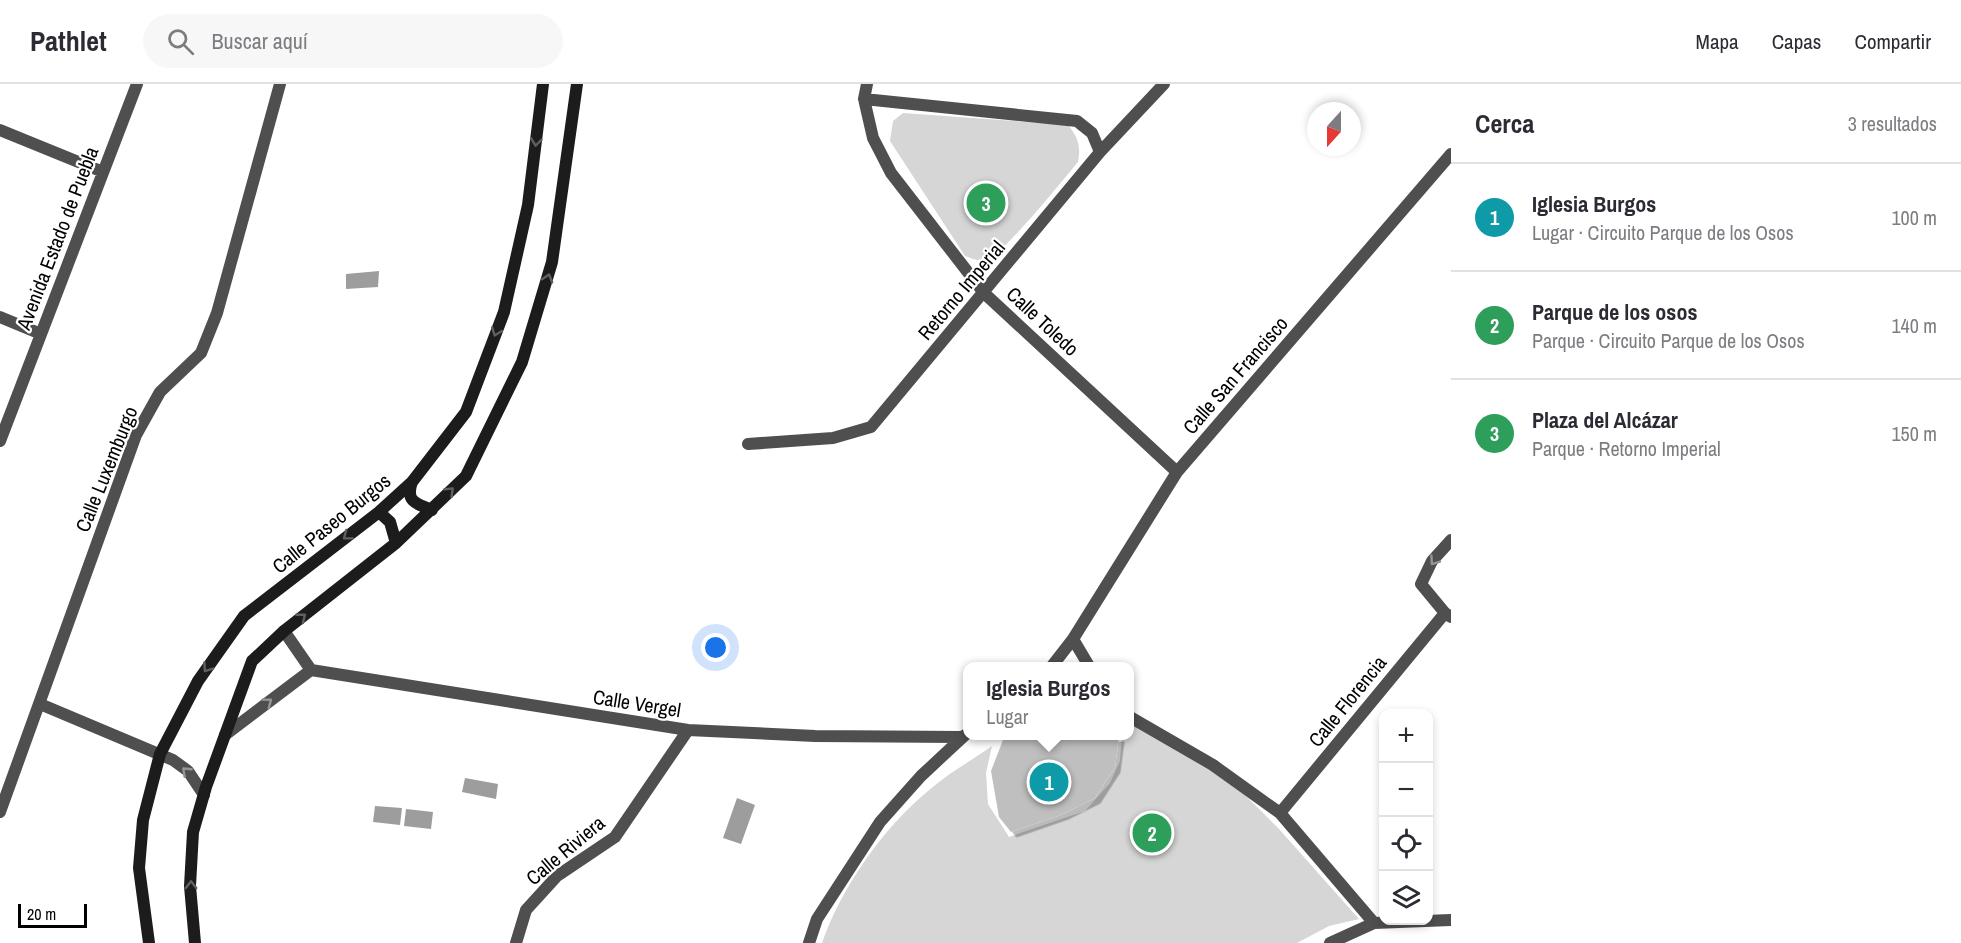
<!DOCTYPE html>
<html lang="es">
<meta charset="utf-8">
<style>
body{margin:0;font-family:"Archivo Narrow",sans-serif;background:#f7f7f7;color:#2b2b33}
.controls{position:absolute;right:18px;bottom:18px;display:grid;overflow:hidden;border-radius:12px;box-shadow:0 3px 9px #0003}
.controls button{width:54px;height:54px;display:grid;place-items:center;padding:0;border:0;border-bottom:2px solid #e1e1e2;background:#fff;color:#2b2b33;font:30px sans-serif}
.compass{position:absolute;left:1307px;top:18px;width:54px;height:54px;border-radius:50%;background:#fff;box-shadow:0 3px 9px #0003;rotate:201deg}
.scale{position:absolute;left:18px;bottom:15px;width:69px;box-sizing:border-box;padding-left:6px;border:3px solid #000;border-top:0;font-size:16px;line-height:21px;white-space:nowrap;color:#000;-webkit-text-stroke:4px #fff;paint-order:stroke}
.you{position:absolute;left:716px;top:564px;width:21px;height:21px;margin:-15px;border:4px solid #fff;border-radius:50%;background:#1a73e8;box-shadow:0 0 0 9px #1a73e833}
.badge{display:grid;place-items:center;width:39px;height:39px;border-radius:50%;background:#7c3aed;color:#fff;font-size:20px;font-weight:700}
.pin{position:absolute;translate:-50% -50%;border:3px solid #fff;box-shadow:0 2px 6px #0006}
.popup{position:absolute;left:963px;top:578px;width:171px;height:78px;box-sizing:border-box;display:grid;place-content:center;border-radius:12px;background:#fff;filter:drop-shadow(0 2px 4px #0005);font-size:20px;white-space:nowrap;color:#7c7c81}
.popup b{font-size:22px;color:#2b2b33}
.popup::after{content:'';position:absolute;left:50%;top:100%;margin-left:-12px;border:12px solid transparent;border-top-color:#fff}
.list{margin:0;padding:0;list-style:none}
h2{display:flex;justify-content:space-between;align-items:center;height:78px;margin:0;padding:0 24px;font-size:26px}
h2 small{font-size:20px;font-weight:400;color:#7c7c81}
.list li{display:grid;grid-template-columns:39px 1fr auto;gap:18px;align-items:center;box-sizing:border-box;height:108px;padding:0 24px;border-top:2px solid #e1e1e2}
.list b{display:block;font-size:22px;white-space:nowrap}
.list p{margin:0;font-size:20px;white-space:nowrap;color:#7c7c81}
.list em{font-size:20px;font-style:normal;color:#7c7c81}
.icon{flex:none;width:33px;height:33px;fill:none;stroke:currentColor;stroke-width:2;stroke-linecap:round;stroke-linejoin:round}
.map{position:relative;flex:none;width:1451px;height:859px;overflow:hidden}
header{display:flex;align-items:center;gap:36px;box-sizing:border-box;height:84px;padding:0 30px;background:#fff;border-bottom:2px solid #e1e1e2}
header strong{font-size:28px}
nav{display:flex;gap:33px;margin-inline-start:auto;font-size:21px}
.search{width:420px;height:54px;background:#f7f7f7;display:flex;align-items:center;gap:15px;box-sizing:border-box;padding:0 21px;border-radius:33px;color:#7c7c81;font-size:22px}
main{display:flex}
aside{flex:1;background:#fff}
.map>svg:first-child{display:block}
.green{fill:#d6d6d6}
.water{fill:#9d9d9d}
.building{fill:#bfbfbf;filter:url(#shadow)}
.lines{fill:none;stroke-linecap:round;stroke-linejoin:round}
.street{stroke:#4f4f4f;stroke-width:12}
.secondary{stroke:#1c1c1c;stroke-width:12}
.oneway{stroke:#606060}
.oneway2{stroke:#959595}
.labels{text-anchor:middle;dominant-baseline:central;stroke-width:4.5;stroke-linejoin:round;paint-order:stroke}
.street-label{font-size:20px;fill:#000;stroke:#fff}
</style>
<header>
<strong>Pathlet</strong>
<div class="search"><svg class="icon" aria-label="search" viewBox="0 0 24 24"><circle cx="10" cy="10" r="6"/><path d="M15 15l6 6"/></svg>Buscar aquí</div>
<nav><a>Mapa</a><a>Capas</a><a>Compartir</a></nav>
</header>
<main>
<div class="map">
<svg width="1451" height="859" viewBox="0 0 1451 859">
<defs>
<filter id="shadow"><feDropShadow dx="5.5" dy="5.5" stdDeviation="0" flood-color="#0004"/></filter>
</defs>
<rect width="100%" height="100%" fill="#fff"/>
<!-- green -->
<path class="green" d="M903 29 1068 41C1078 53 1081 62 1078 78 1063 96 1004 169 988 175 980 178 973 175 965 172L890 57 893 37Z
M1130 638 1226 692 1279 745 1359 835 1329 842 1297 859H822C841 804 883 744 928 707 947 690 971 677 992 662L986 689 988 720 1009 753 1085 727 1110 699 1120 677 1122 652H1130Z"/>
<!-- water -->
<path class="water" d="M379 187 378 203 346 205V190Z
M465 694 498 700 496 715 462 708Z
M737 714 755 721 741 760 723 754Z
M375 722 402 724 400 741 373 738Z
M406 725 433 728 431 745 404 742Z"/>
<!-- building -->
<path class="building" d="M1009 652H1119L1115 683 1095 714 1063 730 1011 748 999 733 991 687 1003 656Z"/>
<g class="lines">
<!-- street -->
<path class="street" d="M867 0 864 15 873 54 891 89 984 209 1177 388
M864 15 1077 37 1092 49 1100 68
M0 46 103 88
M0 233 41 250
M0 357 137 0
M748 360 833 354 871 343 1100 68 1164 0
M1451 533 1445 529 1421 500 1432 477 1451 456
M284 547 311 586
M1073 555 1089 582
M1052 582 1073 555 1177 388 1451 70
M40 620 173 676 188 687 204 711
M1130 633 1213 681 1280 729 1374 839
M225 651 311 586 688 646 815 652 961 653
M0 728 136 351 160 308 201 269 217 229 280 0
M1280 729 1445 529
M516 859 526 826 557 792 615 753 688 646
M809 859 817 835 880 738 921 692 965 651
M1330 859 1374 839 1451 836"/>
<!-- secondary -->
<path class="secondary" d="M412 398C405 417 416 420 432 426
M379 428 390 438 396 459
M149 859 139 784 143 736 160 670 198 597 244 532 379 428 412 398 466 328 504 228 528 121 543 0
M195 859 190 802 193 748 206 703 252 577 284 547 396 459 466 392 522 278 552 178 577 0"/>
</g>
<!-- one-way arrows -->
<defs><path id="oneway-chevron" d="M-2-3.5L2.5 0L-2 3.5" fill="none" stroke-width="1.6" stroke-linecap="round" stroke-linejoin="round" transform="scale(1.5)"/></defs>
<g class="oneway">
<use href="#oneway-chevron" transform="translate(536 58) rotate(97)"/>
<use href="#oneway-chevron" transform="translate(548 194) rotate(-73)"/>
<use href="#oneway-chevron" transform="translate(496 248) rotate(111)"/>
<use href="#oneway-chevron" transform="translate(450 407) rotate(-45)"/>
<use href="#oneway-chevron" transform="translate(347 452) rotate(143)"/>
<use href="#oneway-chevron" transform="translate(302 533) rotate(-38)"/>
<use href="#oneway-chevron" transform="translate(207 584) rotate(125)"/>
<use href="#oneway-chevron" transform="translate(191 801) rotate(-90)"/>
</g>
<g class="oneway2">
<use href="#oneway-chevron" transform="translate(1434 477) rotate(125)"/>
<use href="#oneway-chevron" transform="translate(268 618) rotate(-37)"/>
<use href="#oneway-chevron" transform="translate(186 687) rotate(-137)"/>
</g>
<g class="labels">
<!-- street labels -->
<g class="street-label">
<text transform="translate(57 154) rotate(-69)">Avenida Estado de Puebla</text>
<text transform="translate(961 206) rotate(-50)">Retorno Imperial</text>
<text transform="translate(1043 237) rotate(43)">Calle Toledo</text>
<text transform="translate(1235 291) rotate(-49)">Calle San Francisco</text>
<text transform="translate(106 385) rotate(-68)">Calle Luxemburgo</text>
<text transform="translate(331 439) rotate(-39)">Calle Paseo Burgos</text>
<text transform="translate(1347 617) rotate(-51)">Calle Florencia</text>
<text transform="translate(637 619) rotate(9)">Calle Vergel</text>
<text transform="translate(565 766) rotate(-40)">Calle Riviera</text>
</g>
</g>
</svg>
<div class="controls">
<button>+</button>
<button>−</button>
<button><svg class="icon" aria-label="locate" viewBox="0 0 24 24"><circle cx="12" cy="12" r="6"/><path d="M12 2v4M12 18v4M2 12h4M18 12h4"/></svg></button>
<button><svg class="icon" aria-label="layers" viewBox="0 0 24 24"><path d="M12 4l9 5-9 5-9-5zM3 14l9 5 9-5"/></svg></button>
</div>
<svg class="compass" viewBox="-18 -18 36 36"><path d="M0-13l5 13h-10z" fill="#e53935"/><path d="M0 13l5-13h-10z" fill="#7c7c81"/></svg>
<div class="scale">20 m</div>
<div class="you"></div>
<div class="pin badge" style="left:1049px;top:698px;background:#0f9aa8">1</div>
<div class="popup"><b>Iglesia Burgos</b>Lugar</div>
<div class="pin badge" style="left:1152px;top:749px;background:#2e9e5b">2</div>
<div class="pin badge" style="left:986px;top:119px;background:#2e9e5b">3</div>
</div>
<aside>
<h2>Cerca<small>3 resultados</small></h2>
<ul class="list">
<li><span class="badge" style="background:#0f9aa8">1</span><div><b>Iglesia Burgos</b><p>Lugar · Circuito Parque de los Osos</p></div><em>100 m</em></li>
<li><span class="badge" style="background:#2e9e5b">2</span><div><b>Parque de los osos</b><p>Parque · Circuito Parque de los Osos</p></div><em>140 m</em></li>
<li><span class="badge" style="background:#2e9e5b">3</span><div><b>Plaza del Alcázar</b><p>Parque · Retorno Imperial</p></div><em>150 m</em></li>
</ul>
</aside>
</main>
